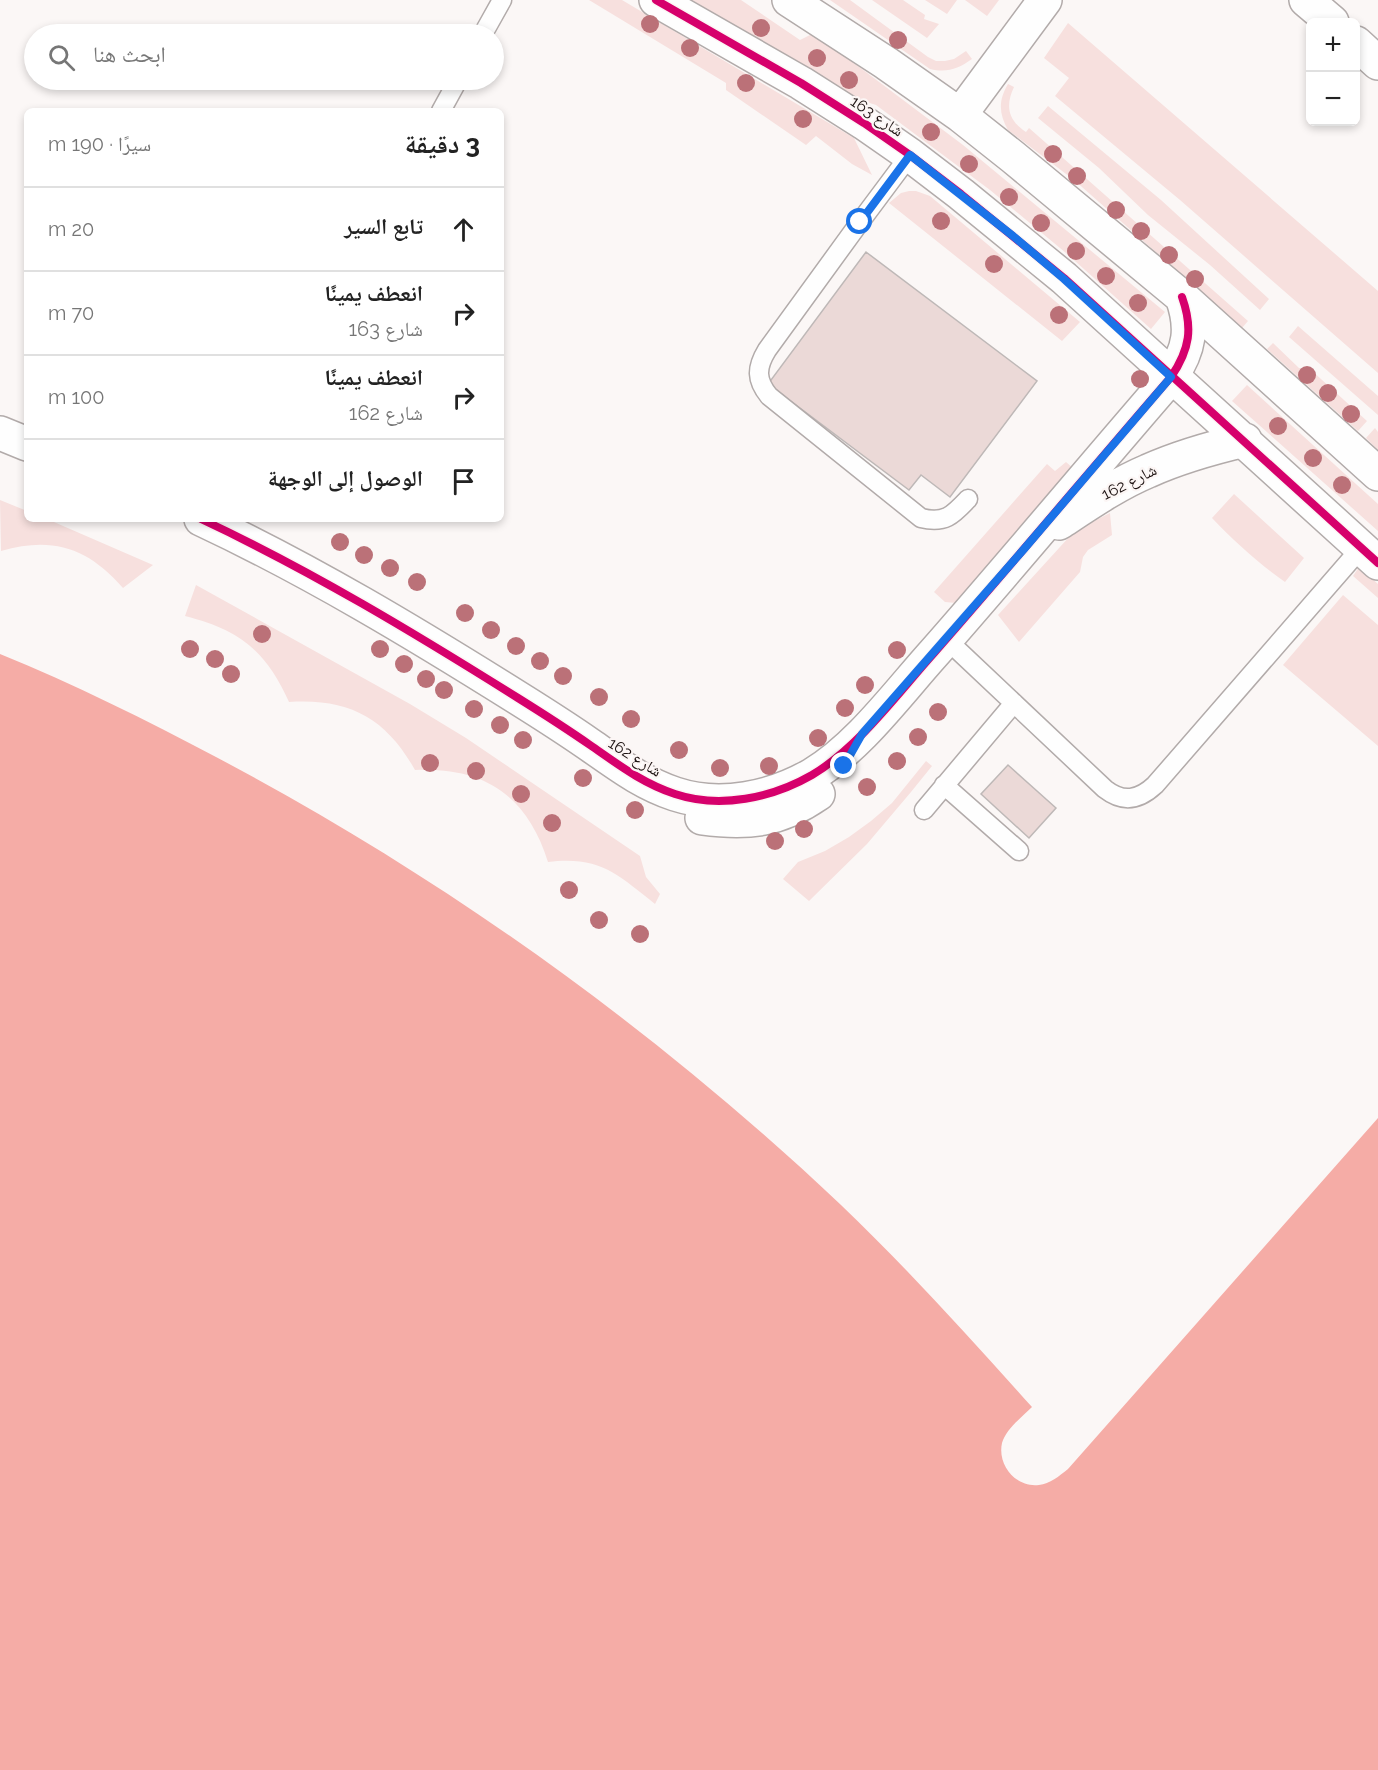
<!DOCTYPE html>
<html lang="ar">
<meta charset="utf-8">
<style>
body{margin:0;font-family:Raleway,"Noto Naskh Arabic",sans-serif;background:#f6f6f6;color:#222;direction:rtl}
.controls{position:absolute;right:18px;top:18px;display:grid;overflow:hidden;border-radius:9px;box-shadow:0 3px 9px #0003}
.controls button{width:54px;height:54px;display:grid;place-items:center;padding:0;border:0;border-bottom:2px solid #e0e0e0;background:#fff;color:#222;font:30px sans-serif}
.stop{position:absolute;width:18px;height:18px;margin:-14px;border:4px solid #1a73e8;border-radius:50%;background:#fff}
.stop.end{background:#1a73e8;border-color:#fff;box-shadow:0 2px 6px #0008}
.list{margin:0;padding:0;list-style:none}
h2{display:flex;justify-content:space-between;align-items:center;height:78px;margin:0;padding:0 24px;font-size:26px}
h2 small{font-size:20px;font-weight:400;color:#767676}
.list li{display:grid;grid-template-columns:39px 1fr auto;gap:18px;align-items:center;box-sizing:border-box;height:84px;padding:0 24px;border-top:2px solid #e0e0e0}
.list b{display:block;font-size:22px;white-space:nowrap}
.list p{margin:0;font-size:20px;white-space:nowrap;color:#767676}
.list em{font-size:20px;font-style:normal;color:#767676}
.icon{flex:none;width:33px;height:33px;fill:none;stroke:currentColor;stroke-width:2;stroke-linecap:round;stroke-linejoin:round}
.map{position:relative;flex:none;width:1378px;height:1770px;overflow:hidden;direction:ltr}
.search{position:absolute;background:#fff;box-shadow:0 3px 9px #0003;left:24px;top:24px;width:480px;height:66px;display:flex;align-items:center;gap:15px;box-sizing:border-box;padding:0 21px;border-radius:33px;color:#767676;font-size:22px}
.panel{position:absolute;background:#fff;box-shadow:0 3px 9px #0003;left:24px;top:108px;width:480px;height:414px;border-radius:9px;direction:rtl}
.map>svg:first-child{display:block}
.green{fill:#f7e0de}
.water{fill:#f5aca6}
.building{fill:#ebd9d7;stroke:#beb8b7;stroke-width:1.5}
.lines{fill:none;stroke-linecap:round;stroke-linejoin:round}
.service-casing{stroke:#b2abaa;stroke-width:21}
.minor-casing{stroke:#b2abaa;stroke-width:36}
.service{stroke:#fefefe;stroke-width:18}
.minor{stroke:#fefefe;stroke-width:33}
.cycleway-casing{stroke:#fcf6f5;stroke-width:11}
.cycleway{stroke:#d6006c;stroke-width:8}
.tree{fill:#bb7178}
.route{stroke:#1a73e8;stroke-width:8}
.labels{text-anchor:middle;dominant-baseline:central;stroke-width:4.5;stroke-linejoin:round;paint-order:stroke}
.street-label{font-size:16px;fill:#1d1312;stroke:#fcf6f5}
</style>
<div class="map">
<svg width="1378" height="1770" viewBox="0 0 1378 1770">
<rect width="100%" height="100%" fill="#fbf7f6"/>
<!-- green -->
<path class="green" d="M589 0H622L854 138 872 175 852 164 816 136 806 145 726 90V83Z
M678 0H741L800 40 814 33 963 145 1165 312 1151 329 1066 253 990 190 876 105 854 98Z
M830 0H850L928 57 936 61H945L954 59 966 51 972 59C958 69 947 73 930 69Z
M872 0H903L925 15 924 19 939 24 927 38Z
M925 0H957L947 14Z
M965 0H999L987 16Z
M1068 23 1378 291V373L1180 200 1055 96 1069 78 1044 58Z
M1008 84 1014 87C1005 106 1008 120 1026 132L1029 128 1248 321 1242 328 1074 180 1008 130C999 114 998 101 1008 84Z
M1048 106 1161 200 1269 299 1260 310 1210 265 1148 215 1099 168 1038 118Z
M909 191H916L930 196 1080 322 1062 341 889 203 901 193Z
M1298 326 1378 396V415L1289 337Z
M1273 343 1299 368 1310 369 1367 421 1358 431 1267 349Z
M1247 385 1378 504V531L1232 401Z
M1375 428 1378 432V450L1366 438Z
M1066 462 1074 469 956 603 945 602 934 592 1047 464 1055 471Z
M1234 494 1304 558 1285 582C1258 563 1235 542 1212 518Z
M0 500 27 511V519H47L153 565 123 588C88 548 53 536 1 551Z
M1110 513 1112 535 1088 550 1083 557 1080 572 1019 642 998 615 1070 536 1084 526Z
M1359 567 1378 584V598L1353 576Z
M196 585 410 704 466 738 640 856 646 877 660 894 655 904C617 874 600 856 548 862 527 795 484 767 415 770 386 718 349 698 289 702 266 651 240 630 185 616Z
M1343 595 1378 625V746L1283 665Z
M926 761 932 766 911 792 867 844 809 901 783 879 798 862 825 851 849 837 871 821 892 803Z"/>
<!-- water -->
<path class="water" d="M0 654C74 684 146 720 216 757 443 877 654 1028 841 1205 908 1269 970 1338 1032 1407 1022 1417 1006 1429 1002 1443 997 1466 1017 1488 1039 1485 1050 1484 1059 1476 1068 1469L1378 1118V1770H0Z"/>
<!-- building -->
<path class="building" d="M866 252 1037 381 950 497 921 475 909 490 768 384Z
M1008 765 1056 808 1029 838 981 794Z"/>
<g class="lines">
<defs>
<path id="service" d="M483 34 502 0
M441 111 458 80
M910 155 860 222 767 350C756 368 756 380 769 396L921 518C945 524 953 515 968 499
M946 639 1105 789C1123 803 1139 800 1155 785L1361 548
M944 785 1019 851
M924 810 1014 703"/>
<path id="minor" d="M656 0 801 83 864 123 910 155 961 194 1064 278 1378 563
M789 0 886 63 960 115 1013 157 1182 297 1378 474
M1306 0 1332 22
M1356 43 1378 63
M960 115 1045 0
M0 433 27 444
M201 519C310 570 416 634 518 698 542 713 567 729 590 745 619 765 642 783 675 794 720 809 772 798 812 775 858 748 898 693 934 653 1014 562 1092 468 1171 377 1190 349 1193 328 1182 297
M1059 523C1088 504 1117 484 1148 471 1179 457 1211 448 1245 440
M702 818C748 824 779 821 818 794"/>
</defs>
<!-- service casing -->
<use href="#service" class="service-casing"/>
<!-- minor casing -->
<use href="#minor" class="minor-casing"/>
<!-- service -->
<use href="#service" class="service"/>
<!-- minor -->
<use href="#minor" class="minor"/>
<defs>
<path id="cycleway" d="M656 0 801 83 864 123 910 155 961 194 1064 278 1378 563
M201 519C310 570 416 634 518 698 542 713 567 729 590 745 619 765 642 783 675 794 720 809 772 798 812 775 858 748 898 693 934 653 1014 562 1092 468 1171 377 1190 349 1193 328 1182 297"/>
</defs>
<!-- cycleway casing -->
<use href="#cycleway" class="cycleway-casing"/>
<!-- cycleway -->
<use href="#cycleway" class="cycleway"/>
</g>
<!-- trees -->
<g class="tree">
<circle cx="650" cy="24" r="9"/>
<circle cx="761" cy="28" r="9"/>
<circle cx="898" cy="40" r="9"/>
<circle cx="690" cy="48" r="9"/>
<circle cx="817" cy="58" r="9"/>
<circle cx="849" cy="80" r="9"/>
<circle cx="746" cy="83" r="9"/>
<circle cx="803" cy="119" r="9"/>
<circle cx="931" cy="132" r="9"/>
<circle cx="1053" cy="154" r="9"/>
<circle cx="969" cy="164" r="9"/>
<circle cx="1077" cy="176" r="9"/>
<circle cx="1009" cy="197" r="9"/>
<circle cx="1116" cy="210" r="9"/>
<circle cx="941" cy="221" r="9"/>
<circle cx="1041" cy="223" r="9"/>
<circle cx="1141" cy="231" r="9"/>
<circle cx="1076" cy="251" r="9"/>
<circle cx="1169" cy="255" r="9"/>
<circle cx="994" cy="264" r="9"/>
<circle cx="1106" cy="276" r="9"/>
<circle cx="1195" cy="279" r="9"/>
<circle cx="1138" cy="303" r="9"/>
<circle cx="1059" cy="315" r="9"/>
<circle cx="1307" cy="375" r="9"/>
<circle cx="1140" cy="379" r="9"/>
<circle cx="1328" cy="393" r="9"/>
<circle cx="1351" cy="414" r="9"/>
<circle cx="1278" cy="426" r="9"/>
<circle cx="1313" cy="458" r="9"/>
<circle cx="1342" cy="485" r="9"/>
<circle cx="340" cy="542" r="9"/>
<circle cx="364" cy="555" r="9"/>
<circle cx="390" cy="568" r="9"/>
<circle cx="417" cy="582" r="9"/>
<circle cx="465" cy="613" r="9"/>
<circle cx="491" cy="630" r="9"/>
<circle cx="262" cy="634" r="9"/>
<circle cx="516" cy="646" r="9"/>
<circle cx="190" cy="649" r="9"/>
<circle cx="380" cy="649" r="9"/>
<circle cx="897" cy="650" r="9"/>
<circle cx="215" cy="659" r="9"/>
<circle cx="540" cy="661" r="9"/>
<circle cx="404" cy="664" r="9"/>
<circle cx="231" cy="674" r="9"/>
<circle cx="563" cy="676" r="9"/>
<circle cx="426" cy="679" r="9"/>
<circle cx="865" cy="685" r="9"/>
<circle cx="444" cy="690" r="9"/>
<circle cx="599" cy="697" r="9"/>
<circle cx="845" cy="708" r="9"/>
<circle cx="474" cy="709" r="9"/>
<circle cx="938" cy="712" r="9"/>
<circle cx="631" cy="719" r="9"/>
<circle cx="500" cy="725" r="9"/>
<circle cx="918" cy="737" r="9"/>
<circle cx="818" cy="738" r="9"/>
<circle cx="523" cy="740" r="9"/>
<circle cx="679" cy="750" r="9"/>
<circle cx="897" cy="761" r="9"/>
<circle cx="430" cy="763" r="9"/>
<circle cx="769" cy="766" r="9"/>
<circle cx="720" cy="768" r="9"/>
<circle cx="476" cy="771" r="9"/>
<circle cx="583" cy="778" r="9"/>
<circle cx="867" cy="787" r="9"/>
<circle cx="521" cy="794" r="9"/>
<circle cx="635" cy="810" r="9"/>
<circle cx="552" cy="823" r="9"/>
<circle cx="804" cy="829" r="9"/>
<circle cx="775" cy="841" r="9"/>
<circle cx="569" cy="890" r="9"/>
<circle cx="599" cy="920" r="9"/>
<circle cx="640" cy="934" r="9"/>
</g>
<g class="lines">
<!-- route -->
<path class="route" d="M844 766 862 734 1024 549 1171 377 1064 279 1013 236 910 155 860 222"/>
</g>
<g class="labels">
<!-- street labels -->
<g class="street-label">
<text transform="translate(877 116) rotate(34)">شارع 163</text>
<text transform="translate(1129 482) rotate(-27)">شارع 162</text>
<text transform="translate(635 757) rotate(32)">شارع 162</text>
</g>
</g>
</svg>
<div class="controls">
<button>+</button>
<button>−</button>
</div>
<div class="stop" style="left:860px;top:222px"></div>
<div class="stop end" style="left:844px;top:766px"></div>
<div class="search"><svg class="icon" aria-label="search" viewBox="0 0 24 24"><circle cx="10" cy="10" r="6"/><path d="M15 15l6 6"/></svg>ابحث هنا</div>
<section class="panel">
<h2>3 دقيقة<small>سيرًا · 190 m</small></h2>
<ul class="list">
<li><svg class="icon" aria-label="ahead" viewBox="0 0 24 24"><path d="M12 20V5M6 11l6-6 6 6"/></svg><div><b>تابع السير</b></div><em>20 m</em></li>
<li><svg class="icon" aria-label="right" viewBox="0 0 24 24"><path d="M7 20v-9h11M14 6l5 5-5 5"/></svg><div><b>انعطف يمينًا</b><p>شارع 163</p></div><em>70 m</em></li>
<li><svg class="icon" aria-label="right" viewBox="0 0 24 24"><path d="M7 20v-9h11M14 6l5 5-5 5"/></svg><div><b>انعطف يمينًا</b><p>شارع 162</p></div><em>100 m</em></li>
<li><svg class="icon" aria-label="arrive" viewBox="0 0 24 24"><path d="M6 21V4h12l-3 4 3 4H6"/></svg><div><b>الوصول إلى الوجهة</b></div></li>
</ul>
</section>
</div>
